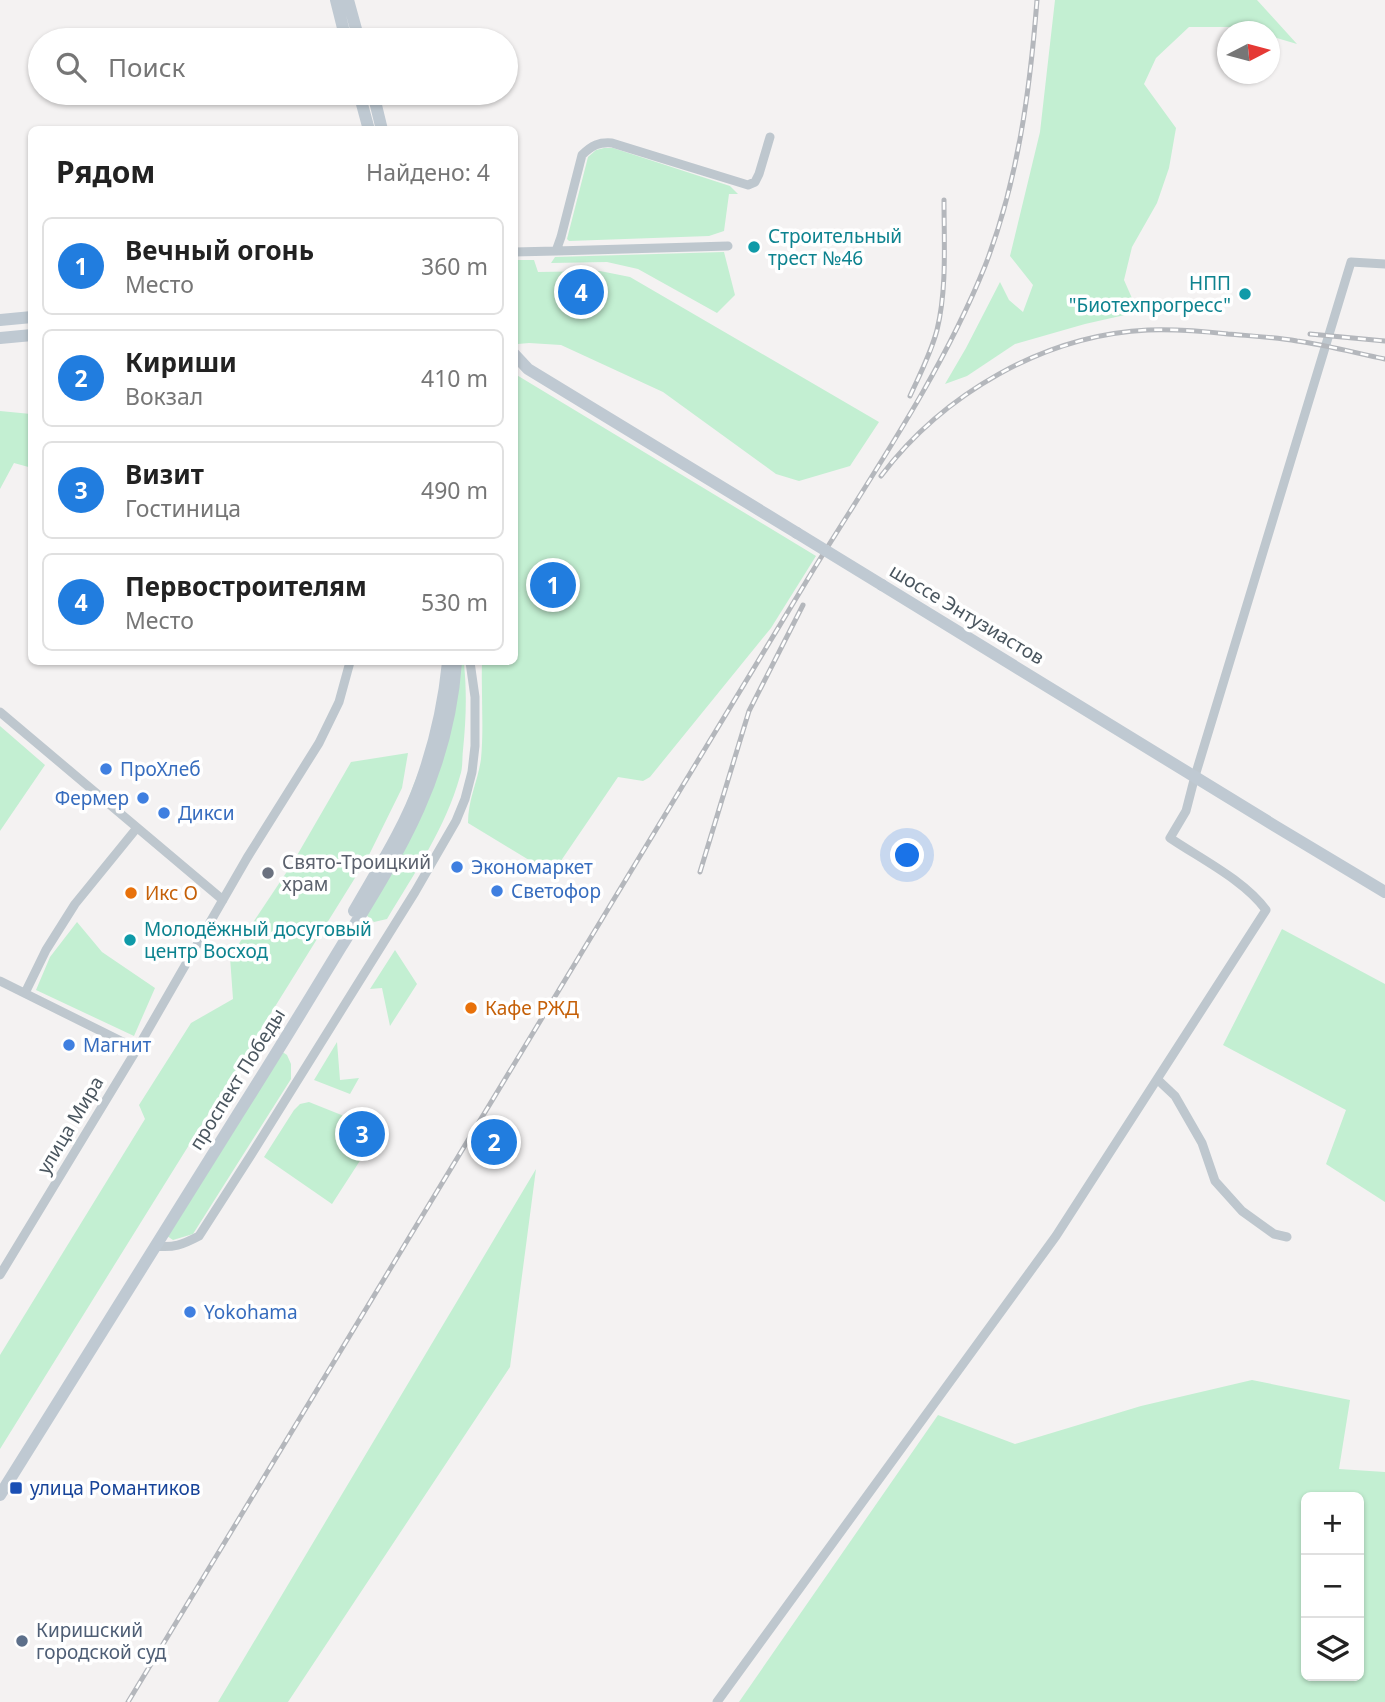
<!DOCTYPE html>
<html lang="ru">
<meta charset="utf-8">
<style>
body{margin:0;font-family:"Noto Sans",sans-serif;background:#f2f2f2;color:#222}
.controls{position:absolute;right:21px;bottom:21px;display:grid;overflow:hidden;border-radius:10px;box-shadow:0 2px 5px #0004}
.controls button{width:63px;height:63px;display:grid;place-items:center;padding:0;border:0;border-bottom:2px solid #e0e0e0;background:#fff;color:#222;font:35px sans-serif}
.compass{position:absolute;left:1217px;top:21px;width:63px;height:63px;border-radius:50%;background:#fff;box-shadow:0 2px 5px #0004;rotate:84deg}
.you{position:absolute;left:908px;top:856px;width:24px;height:24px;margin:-18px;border:5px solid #fff;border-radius:50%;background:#1a73e8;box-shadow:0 0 0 10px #1a73e833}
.badge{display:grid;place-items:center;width:46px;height:46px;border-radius:50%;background:#217ddf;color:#fff;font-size:23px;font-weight:700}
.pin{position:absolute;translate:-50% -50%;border:4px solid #fff;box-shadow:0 2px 7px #0006}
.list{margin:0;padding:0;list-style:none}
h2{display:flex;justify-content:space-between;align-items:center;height:91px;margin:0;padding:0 28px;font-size:30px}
h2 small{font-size:23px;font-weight:400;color:#767676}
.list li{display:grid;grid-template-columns:46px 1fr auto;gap:21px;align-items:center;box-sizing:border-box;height:98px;margin:0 14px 14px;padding:0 14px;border:2px solid #e0e0e0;border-radius:10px}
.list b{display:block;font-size:26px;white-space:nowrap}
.list p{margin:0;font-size:23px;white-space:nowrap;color:#767676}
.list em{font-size:23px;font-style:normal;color:#767676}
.icon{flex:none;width:38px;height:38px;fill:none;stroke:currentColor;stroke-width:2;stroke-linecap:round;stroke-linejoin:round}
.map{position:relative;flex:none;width:1385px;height:1702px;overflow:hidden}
.search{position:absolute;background:#fff;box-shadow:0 2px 5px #0004;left:28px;top:28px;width:490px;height:77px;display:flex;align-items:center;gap:18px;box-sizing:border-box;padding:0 24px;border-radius:38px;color:#767676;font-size:26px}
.panel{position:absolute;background:#fff;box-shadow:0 2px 5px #0004;left:28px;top:126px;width:490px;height:539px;border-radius:10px}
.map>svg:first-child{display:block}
.green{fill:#c3efd2;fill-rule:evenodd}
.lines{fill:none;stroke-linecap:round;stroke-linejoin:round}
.minor{stroke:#bec7ce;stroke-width:9}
.secondary{stroke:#bfc9d2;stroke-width:12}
.rail-casing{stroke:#b4b7bc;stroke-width:5}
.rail{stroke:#fff;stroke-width:2.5;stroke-dasharray:8;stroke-linecap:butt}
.secondary-bridge{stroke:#bfc9d2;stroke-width:12}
.culture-dot{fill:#0f9aa8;stroke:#fff;stroke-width:2.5}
.shop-dot{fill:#3f7fe0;stroke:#fff;stroke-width:2.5}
.worship-dot{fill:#6b7280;stroke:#fff;stroke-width:2.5}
.food-dot{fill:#e8710a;stroke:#fff;stroke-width:2.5}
.transit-dot{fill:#1a4fb4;stroke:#fff;stroke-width:2.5}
.service-dot{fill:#5c6f8a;stroke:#fff;stroke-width:2.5}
.labels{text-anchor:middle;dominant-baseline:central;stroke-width:7;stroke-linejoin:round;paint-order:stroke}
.culture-label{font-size:19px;fill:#0d838f;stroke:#fff;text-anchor:start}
.street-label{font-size:19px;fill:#4a565f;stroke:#fff}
.shop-label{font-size:19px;fill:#366cbe;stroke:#fff;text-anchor:start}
.worship-label{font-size:19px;fill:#5b616d;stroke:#fff;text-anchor:start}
.food-label{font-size:19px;fill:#c56008;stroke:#fff;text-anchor:start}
.transit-label{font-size:19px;fill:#164399;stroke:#fff;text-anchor:start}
.service-label{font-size:19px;fill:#4e5e75;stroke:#fff;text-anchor:start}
</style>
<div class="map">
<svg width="1385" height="1702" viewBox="0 0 1385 1702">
<rect width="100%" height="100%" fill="#f4f2f2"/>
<!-- green -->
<path class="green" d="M1055 0H1257L1297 44 1270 36V32L1255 31 1241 27H1189L1156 58 1144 84 1176 128 1169 168 1157 203 1132 247 1124 280 1138 312 1085 324 1015 344 967 376 945 384 966 348 1000 282 1009 300 1023 312 1033 285 1010 256 1040 132Z
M604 148H613L730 186 738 194H729L724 231 709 236 569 241 567 239 588 157 596 150Z
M724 252 735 295 717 313 638 269 607 262 551 263 555 257Z
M515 260H534L538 272 600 271 630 277 879 422 850 466 799 481 776 474 663 392 561 345 529 343 518 344 514 340Z
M515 374 816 556 771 628 650 777 643 781 618 777 552 874 468 823C468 799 478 781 481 759 484 727 481 694 482 662H514Z
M0 411 31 414 32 468 14 463 0 489Z
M461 663 464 664C467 693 466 721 463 750 462 758 463 768 460 776 446 827 414 874 387 919L374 922 364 913Z
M0 726 45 765 0 831Z
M408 753 402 788 368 857 0 1449V1355L145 1119 139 1105 191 1023 233 999 230 957 292 864 351 762Z
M77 922 102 952 155 988 134 1036 36 990 50 957Z
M1282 929 1385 984V1202L1326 1164 1346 1110 1223 1045Z
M395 950 417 984 390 1026 382 988 370 989Z
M337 1042 340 1080 359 1078 350 1094 314 1080Z
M281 1051 287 1055 291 1064V1079L193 1234 173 1240 167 1236Z
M309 1102 354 1120 342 1141 363 1156 332 1204 264 1157 294 1110 300 1104Z
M536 1169 510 1367 288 1702H218Z
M1252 1380 1350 1400 1339 1469 1385 1472V1702H739L938 1415 1015 1444 1141 1406ZM1306 1497H1359V1676H1306Z"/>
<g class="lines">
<!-- minor -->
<path class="minor" d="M556 251 728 246
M514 252 556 251 561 237 582 155C592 145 599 142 612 143L748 185 755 182 759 174 770 137
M0 712 223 900
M0 981 137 1049
M25 993 46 950 75 904 136 829
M1157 1079 1175 1096 1202 1143 1215 1181 1242 1211 1274 1234 1287 1237
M155 1246C174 1248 182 1245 199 1236L251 1155 415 892 456 821 465 799 472 772 475 746V697L470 662
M0 1275 137 1049 247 858 319 743 339 702 350 662
M717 1702 1056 1236 1266 910C1244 880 1201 859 1170 838L1186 811 1195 776 1351 262 1385 264"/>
<!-- secondary -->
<path class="secondary" d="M336 0 346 40
M348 0 359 40
M359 93 369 130
M373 93 382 130
M0 320 32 317
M0 338 32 335
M514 354 528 369 797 533
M882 585 1275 826 1385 892
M354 911C378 869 405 827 421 782 435 743 444 702 448 662
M0 1495C79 1368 158 1241 238 1114 273 1059 307 1003 341 947 399 853 448 776 456 662"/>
<defs>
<path id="rail" d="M1310 334 1385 341
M910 396C920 374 931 353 937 330 947 289 944 243 944 200
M881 476C943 394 1044 335 1148 330 1175 329 1201 331 1228 334 1251 336 1274 337 1297 341 1326 345 1356 353 1385 359
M700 872 749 711 803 605
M128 1702 812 572C873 473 941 375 985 266 1018 181 1030 90 1037 0"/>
</defs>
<!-- rail casing -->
<use href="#rail" class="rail-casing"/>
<!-- rail -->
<use href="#rail" class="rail"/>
<!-- secondary-bridge -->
<path class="secondary-bridge" d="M797 533 882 585"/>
</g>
<!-- markers -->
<g class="culture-dot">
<circle cx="754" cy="247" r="7"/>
<circle cx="1245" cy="294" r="7"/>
<circle cx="130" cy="940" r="7"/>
</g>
<g class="shop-dot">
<circle cx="106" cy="769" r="7"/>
<circle cx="143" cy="798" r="7"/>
<circle cx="164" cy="813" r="7"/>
<circle cx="457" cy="867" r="7"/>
<circle cx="497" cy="891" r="7"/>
<circle cx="69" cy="1045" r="7"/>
<circle cx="190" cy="1312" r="7"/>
</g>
<circle class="worship-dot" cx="268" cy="873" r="7"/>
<g class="food-dot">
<circle cx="131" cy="893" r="7"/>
<circle cx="471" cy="1008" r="7"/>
</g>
<rect class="transit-dot" x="9" y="1481" width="14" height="14" rx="3.5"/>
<circle class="service-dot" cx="22" cy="1641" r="7"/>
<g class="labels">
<!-- culture labels -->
<g class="culture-label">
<text x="768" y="236">Строительный<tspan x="768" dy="22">трест №46</tspan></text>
<text x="1231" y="283" text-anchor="end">НПП<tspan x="1231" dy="22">"Биотехпрогресс"</tspan></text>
<text x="144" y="929">Молодёжный досуговый<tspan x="144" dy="22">центр Восход</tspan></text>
</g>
<!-- street labels -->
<g class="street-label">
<text transform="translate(967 614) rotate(31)">шоссе Энтузиастов</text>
<text transform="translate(237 1079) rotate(-58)">проспект Победы</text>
<text transform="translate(70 1125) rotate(-59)">улица Мира</text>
</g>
<!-- shop labels -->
<g class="shop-label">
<text x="120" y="769">ПроХлеб</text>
<text x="129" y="798" text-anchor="end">Фермер</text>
<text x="178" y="813">Дикси</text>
<text x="471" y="867">Экономаркет</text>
<text x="511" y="891">Светофор</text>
<text x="83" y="1045">Магнит</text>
<text x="204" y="1312">Yokohama</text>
</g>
<!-- worship labels -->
<g class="worship-label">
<text x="282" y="862">Свято-Троицкий<tspan x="282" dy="22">храм</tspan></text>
</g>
<!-- food labels -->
<g class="food-label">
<text x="145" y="893">Икс О</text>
<text x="485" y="1008">Кафе РЖД</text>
</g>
<!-- transit labels -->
<g class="transit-label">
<text x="30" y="1488">улица Романтиков</text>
</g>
<!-- service labels -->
<g class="service-label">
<text x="36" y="1630">Киришский<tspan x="36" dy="22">городской суд</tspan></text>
</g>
</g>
</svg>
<div class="controls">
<button>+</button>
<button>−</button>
<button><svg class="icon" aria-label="layers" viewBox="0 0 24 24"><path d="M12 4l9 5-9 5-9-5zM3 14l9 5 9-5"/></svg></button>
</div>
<svg class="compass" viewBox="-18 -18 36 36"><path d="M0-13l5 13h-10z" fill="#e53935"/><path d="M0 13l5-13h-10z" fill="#767676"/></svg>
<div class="you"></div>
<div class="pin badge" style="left:553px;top:585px">1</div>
<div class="pin badge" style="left:494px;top:1142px">2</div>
<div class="pin badge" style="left:362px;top:1134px">3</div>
<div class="pin badge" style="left:581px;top:292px">4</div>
<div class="search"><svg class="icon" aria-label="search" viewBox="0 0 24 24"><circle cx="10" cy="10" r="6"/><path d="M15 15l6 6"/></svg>Поиск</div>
<section class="panel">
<h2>Рядом<small>Найдено: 4</small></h2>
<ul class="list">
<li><span class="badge">1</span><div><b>Вечный огонь</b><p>Место</p></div><em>360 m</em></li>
<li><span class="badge">2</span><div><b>Кириши</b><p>Вокзал</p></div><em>410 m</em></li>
<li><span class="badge">3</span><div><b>Визит</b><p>Гостиница</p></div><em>490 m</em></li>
<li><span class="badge">4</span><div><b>Первостроителям</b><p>Место</p></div><em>530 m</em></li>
</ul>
</section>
</div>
